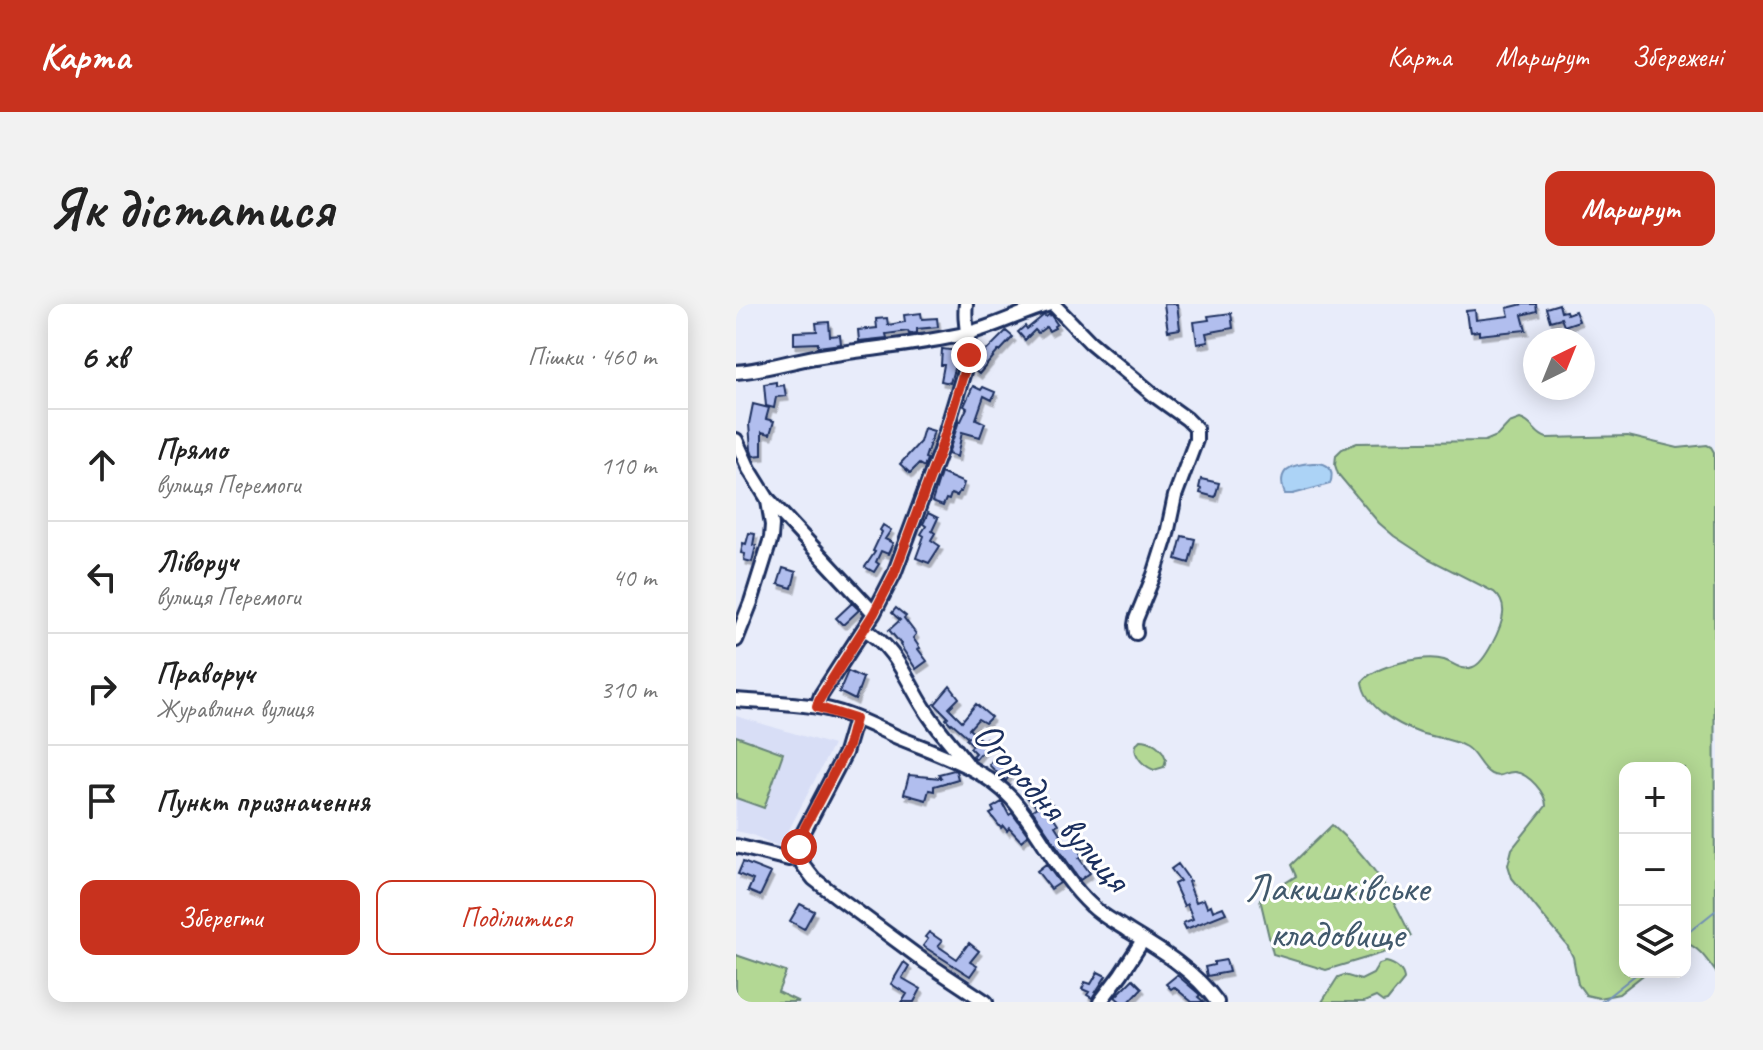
<!DOCTYPE html>
<html lang="uk">
<meta charset="utf-8">
<style>
body{margin:0;font-family:Caveat,sans-serif;background:#f2f2f2;color:#222}
.controls{position:absolute;right:24px;bottom:24px;display:grid;overflow:hidden;border-radius:16px;box-shadow:0 4px 20px #0003}
.controls button{width:72px;height:72px;display:grid;place-items:center;padding:0;border:0;border-bottom:2px solid #e0e0e0;background:#fff;color:#222;font:40px sans-serif}
.compass{position:absolute;left:787px;top:24px;width:72px;height:72px;border-radius:50%;background:#fff;box-shadow:0 4px 20px #0003;rotate:43deg}
.stop{position:absolute;width:24px;height:24px;margin:-18px;border:6px solid #c8321e;border-radius:50%;background:#fff}
.stop.end{background:#c8321e;border-color:#fff;box-shadow:0 2px 8px #0008}
.list{margin:0;padding:0;list-style:none}
h2{display:flex;justify-content:space-between;align-items:center;height:104px;margin:0;padding:0 32px;font-size:34px}
h2 small{font-size:26px;font-weight:400;color:#767676}
.list li{display:grid;grid-template-columns:52px 1fr auto;gap:24px;align-items:center;box-sizing:border-box;height:112px;padding:0 32px;border-top:2px solid #e0e0e0}
.list b{display:block;font-size:30px;white-space:nowrap}
.list p{margin:0;font-size:26px;white-space:nowrap;color:#767676}
.list em{font-size:26px;font-style:normal;color:#767676}
.actions{display:flex;gap:16px;padding:24px 32px}
.actions a{flex:1;padding:18px 0;border:2px solid #c8321e;border-radius:16px;text-align:center;font-size:28px;color:#c8321e}
.actions .main{background:#c8321e;color:#fff}
.icon{flex:none;width:44px;height:44px;fill:none;stroke:currentColor;stroke-width:2;stroke-linecap:round;stroke-linejoin:round}
.map{position:relative;flex:none;width:979px;height:698px;overflow:hidden;border-radius:16px}
header{display:flex;align-items:center;gap:48px;box-sizing:border-box;height:112px;padding:0 40px;background:#c8321e;color:#fff}
header strong{font-size:38px}
nav{display:flex;gap:44px;margin-inline-start:auto;font-size:28px}
.intro{display:flex;align-items:center;justify-content:space-between;box-sizing:border-box;height:192px;padding:0 48px}
h1{margin:0;font-size:56px}
.button{padding:20px 36px;border-radius:16px;background:#c8321e;color:#fff;font-size:28px;font-weight:700}
main{display:flex;gap:48px;padding:0 48px}
aside{flex:1;background:#fff;border-radius:16px;box-shadow:0 4px 20px #0003}
.map>svg:first-child{display:block}
.built{fill:#d8def6}
.green{fill:#b3d894;stroke:#678479;stroke-width:2}
.water{fill:#acd3f6;stroke:#7291b9;stroke-width:2}
.lines{fill:none;stroke-linecap:round;stroke-linejoin:round}
.stream{stroke:#7291b9;stroke-width:2}
.building{fill:#b1beee;stroke:#1b2f5e;stroke-width:2;filter:url(#shadow)}
.minor-casing{stroke:#1b2f5e;stroke-width:18}
.minor{stroke:#fff;stroke-width:12}
.route{stroke:#c8321e;stroke-width:10}
.labels{text-anchor:middle;dominant-baseline:central;stroke-width:6;stroke-linejoin:round;paint-order:stroke}
.street-label{font-size:40px;fill:#1b2f5e;stroke:#fff}
.park-label{font-size:40px;fill:#41596c;stroke:#fff}
</style>
<header>
<strong>Карта</strong>
<nav><a>Карта</a><a>Маршрут</a><a>Збережені</a></nav>
</header>
<div class="intro"><h1>Як дістатися</h1><a class="button">Маршрут</a></div>
<main>
<aside>
<h2>6 хв<small>Пішки · 460 m</small></h2>
<ul class="list">
<li><svg class="icon" aria-label="ahead" viewBox="0 0 24 24"><path d="M12 20V5M6 11l6-6 6 6"/></svg><div><b>Прямо</b><p>вулиця Перемоги</p></div><em>110 m</em></li>
<li><svg class="icon" aria-label="left" viewBox="0 0 24 24"><path d="M17 20v-9H6M10 6l-5 5 5 5"/></svg><div><b>Ліворуч</b><p>вулиця Перемоги</p></div><em>40 m</em></li>
<li><svg class="icon" aria-label="right" viewBox="0 0 24 24"><path d="M7 20v-9h11M14 6l5 5-5 5"/></svg><div><b>Праворуч</b><p>Журавлина вулиця</p></div><em>310 m</em></li>
<li><svg class="icon" aria-label="arrive" viewBox="0 0 24 24"><path d="M6 21V4h12l-3 4 3 4H6"/></svg><div><b>Пункт призначення</b></div></li>
</ul>
<div class="actions"><a class="main">Зберегти</a><a>Поділитися</a></div>
</aside>
<div class="map">
<svg width="979" height="698" viewBox="0 0 979 698">
<defs>
<filter id="shadow"><feDropShadow dx="2.5" dy="4.5" stdDeviation="0" flood-color="#0004"/></filter>
</defs>
<rect width="100%" height="100%" fill="#e8ecfa"/>
<filter id="ink" filterUnits="userSpaceOnUse"><feTurbulence type="fractalNoise" baseFrequency=".0125" numOctaves="2"/><feDisplacementMap in="SourceGraphic" scale="16" xChannelSelector="R" yChannelSelector="G"/><feConvolveMatrix kernelMatrix="1 2 1 2 8 2 1 2 1" color-interpolation-filters="sRGB"/></filter>
<g filter="url(#ink)">
<!-- built -->
<path class="built" d="M0 412 97 441 44 543 14 530 0 527Z"/>
<!-- green -->
<path class="green" d="M784 115C797 118 799 131 811 134L892 132 942 144 971 141 975 143 978 148 979 667C971 656 962 642 949 639V464H889V668H911L883 690 863 694 850 691 842 680 837 653 831 641 776 574 772 561 776 545 810 502C810 489 793 470 779 468 769 467 765 475 755 470 744 464 741 450 730 443 715 434 700 434 684 429 662 421 629 403 626 378 638 362 689 350 708 356 718 359 725 368 737 363 749 359 766 323 767 310 768 301 765 294 758 288L693 255 658 232 643 219 602 170 599 161 600 151 606 145 621 139 749 137 761 132 773 119Z
M0 432 47 449 28 504 0 494Z
M404 436C416 436 426 443 430 455L428 463 418 466C406 461 392 447 404 436Z
M596 521C637 557 652 584 675 632L650 648 590 666 537 650 524 595 560 572 555 561Z
M0 651 50 668 42 688 63 698H0Z
M650 658C659 660 668 666 668 676L651 697 647 698 640 693 628 698H586L602 673 608 671 625 676 637 670 643 660Z"/>
<!-- water -->
<path class="water" d="M577 159C592 158 599 165 594 180L557 190H549C539 165 556 160 577 159Z"/>
<g class="lines">
<!-- stream -->
<path class="stream" d="M949 631 979 607
M865 698 903 668"/>
</g>
<!-- building -->
<path class="building" d="M428 0H441L444 25 432 27Z
M787 0H800L801 7 786 11 790 26 743 31V27L735 28 734 22H732L730 7 739 6 740 16 773 12 771 4Z
M823 0 825 8 830 7 831 10 839 7 843 17 828 22 825 14 814 17 810 4Z
M185 9 186 15 201 14 202 23 181 25V29L173 30 172 27 150 30 151 34 123 37 122 26 141 24 140 15 151 14 152 21 169 18 168 11Z
M495 9 497 24 470 29 472 38 461 40 458 18 473 16 472 12Z
M314 10 321 20 318 22 319 24 313 27 310 23 302 29 299 26 289 36 282 28 289 22 291 25 308 11 310 13Z
M93 18 94 32 104 31 105 40 82 43V39L58 40V28L81 27 80 19Z
M270 27 277 33 264 47 263 46 243 70 238 66 243 54Z
M206 45 223 47 214 79 205 77 208 61H205Z
M40 78V82L48 81 50 92 40 93 38 104 30 102 28 80Z
M237 82 245 86 247 83 259 88 256 96 248 92 240 115 249 119 244 133 226 128 221 153 212 150 223 117H225L231 104 228 102Z
M17 100 33 104 30 115 38 117 34 130 26 128V151L17 152 15 146 13 120Z
M188 124 198 127 189 154 191 155 188 163 183 160 174 169 164 160 184 138Z
M205 169 228 179 225 188H223L221 192 215 190 213 196 210 195 207 202 196 198Z
M465 175 483 179 479 193 464 189 465 185 463 184Z
M192 209 202 214 196 227 199 229 195 236 204 242 193 259 180 254 188 232 185 230 190 222 187 220Z
M147 221 155 226 149 235 157 239 152 250 145 247 140 258 143 260 138 268 129 263 139 248 137 247 146 228 144 226Z
M13 229 19 230 17 241 20 242 16 258 8 256 9 250 5 249 7 239 10 240Z
M446 232 459 235 453 259 440 255Z
M47 264 60 268 56 284 42 280Z
M116 299 123 306 108 320H106L100 314Z
M160 304 170 312 168 314 180 330 177 334 184 344 182 345 191 357 180 365 164 341 165 340 153 326 164 316 156 309Z
M112 367 127 374 119 396 103 388Z
M214 382 223 394 213 404 226 417 240 400 255 413 249 419 242 415 233 425 247 438 250 434 255 437 240 455 236 452 239 449 234 444 237 441 230 435 232 433 216 419 215 420 210 415 212 413 199 400Z
M259 453 263 457 266 453 271 457 269 460 277 466 270 477 253 461Z
M218 466 220 467 222 475 198 482V487L193 486 190 496 168 490 173 471 205 474 203 470Z
M298 483 316 500 313 506 322 520 319 522 332 542 338 538 346 552 343 554 354 569 344 576 296 506 301 503 289 491Z
M266 498 273 511 276 509 292 531 285 537 273 524 271 527 267 522 265 524 254 510 258 508 256 504Z
M7 558 35 569 24 592 12 587 17 576 2 570Z
M310 560 324 579 315 585 301 567Z
M442 560 454 577 452 578 460 598 468 595 471 603 475 601 477 607 487 603 490 609 450 625 447 619 457 615 451 600 448 602 438 580 444 577 435 565Z
M64 600 78 607 68 625 54 617Z
M193 628 206 637 202 642 221 655 233 639 243 647 234 658 241 662 234 672 187 642 192 635 189 633Z
M490 656 493 668 471 672 469 663 478 661V658Z
M168 658 173 662 166 674 185 685 178 698H166L171 690 155 680Z
M362 668 370 672 356 694 351 691 353 688 346 685 349 678 355 680Z
M441 671 462 689 464 691 462 693 468 698H456L438 683 435 685 430 680Z
M397 675 406 684 393 698H385L379 693Z"/>
<g class="lines">
<defs>
<path id="minor" d="M317 0 354 38 419 92 451 115 460 124V136L439 192 431 230 418 271 400 315 399 321 400 329
M0 68C29 66 57 56 85 52 134 44 183 41 232 29 260 22 286 8 314 0
M0 136 13 165 31 194 138 309
M128 325C160 343 170 376 189 405 201 425 218 442 232 461
M0 336 15 298 35 234 36 221 32 197
M0 396C30 399 62 398 91 405 114 410 137 422 159 432 199 449 246 462 276 495 305 528 323 572 356 602 366 612 379 618 391 626 424 646 458 666 481 698
M81 403 85 391 138 309 158 270 205 144 233 51C234 34 227 18 230 0
M119 415 109 449 65 533 63 549 67 561 78 575 100 592 188 657 250 698
M0 542 53 555 64 554
M364 698 385 670 407 636"/>
</defs>
<!-- minor casing -->
<use href="#minor" class="minor-casing"/>
<!-- minor -->
<use href="#minor" class="minor"/>
</g>
</g>
<g class="lines" filter="url(#ink)">
<!-- route -->
<path class="route" d="M63 543 69 523 112 442 119 415 81 403 83 396 138 309 158 270 205 144 233 51"/>
</g>
<g class="labels">
<!-- street labels -->
<g class="street-label">
<text transform="translate(316 502) rotate(48)">Огородня вулиця</text>
</g>
<!-- park labels -->
<g class="park-label">
<text x="601" y="584">Лакишківське<tspan x="601" dy="46">кладовище</tspan></text>
</g>
</g>
</svg>
<div class="controls">
<button>+</button>
<button>−</button>
<button><svg class="icon" aria-label="layers" viewBox="0 0 24 24"><path d="M12 4l9 5-9 5-9-5zM3 14l9 5 9-5"/></svg></button>
</div>
<svg class="compass" viewBox="-18 -18 36 36"><path d="M0-13l5 13h-10z" fill="#e53935"/><path d="M0 13l5-13h-10z" fill="#767676"/></svg>
<div class="stop" style="left:63px;top:543px"></div>
<div class="stop end" style="left:233px;top:51px"></div>
</div>
</main>
